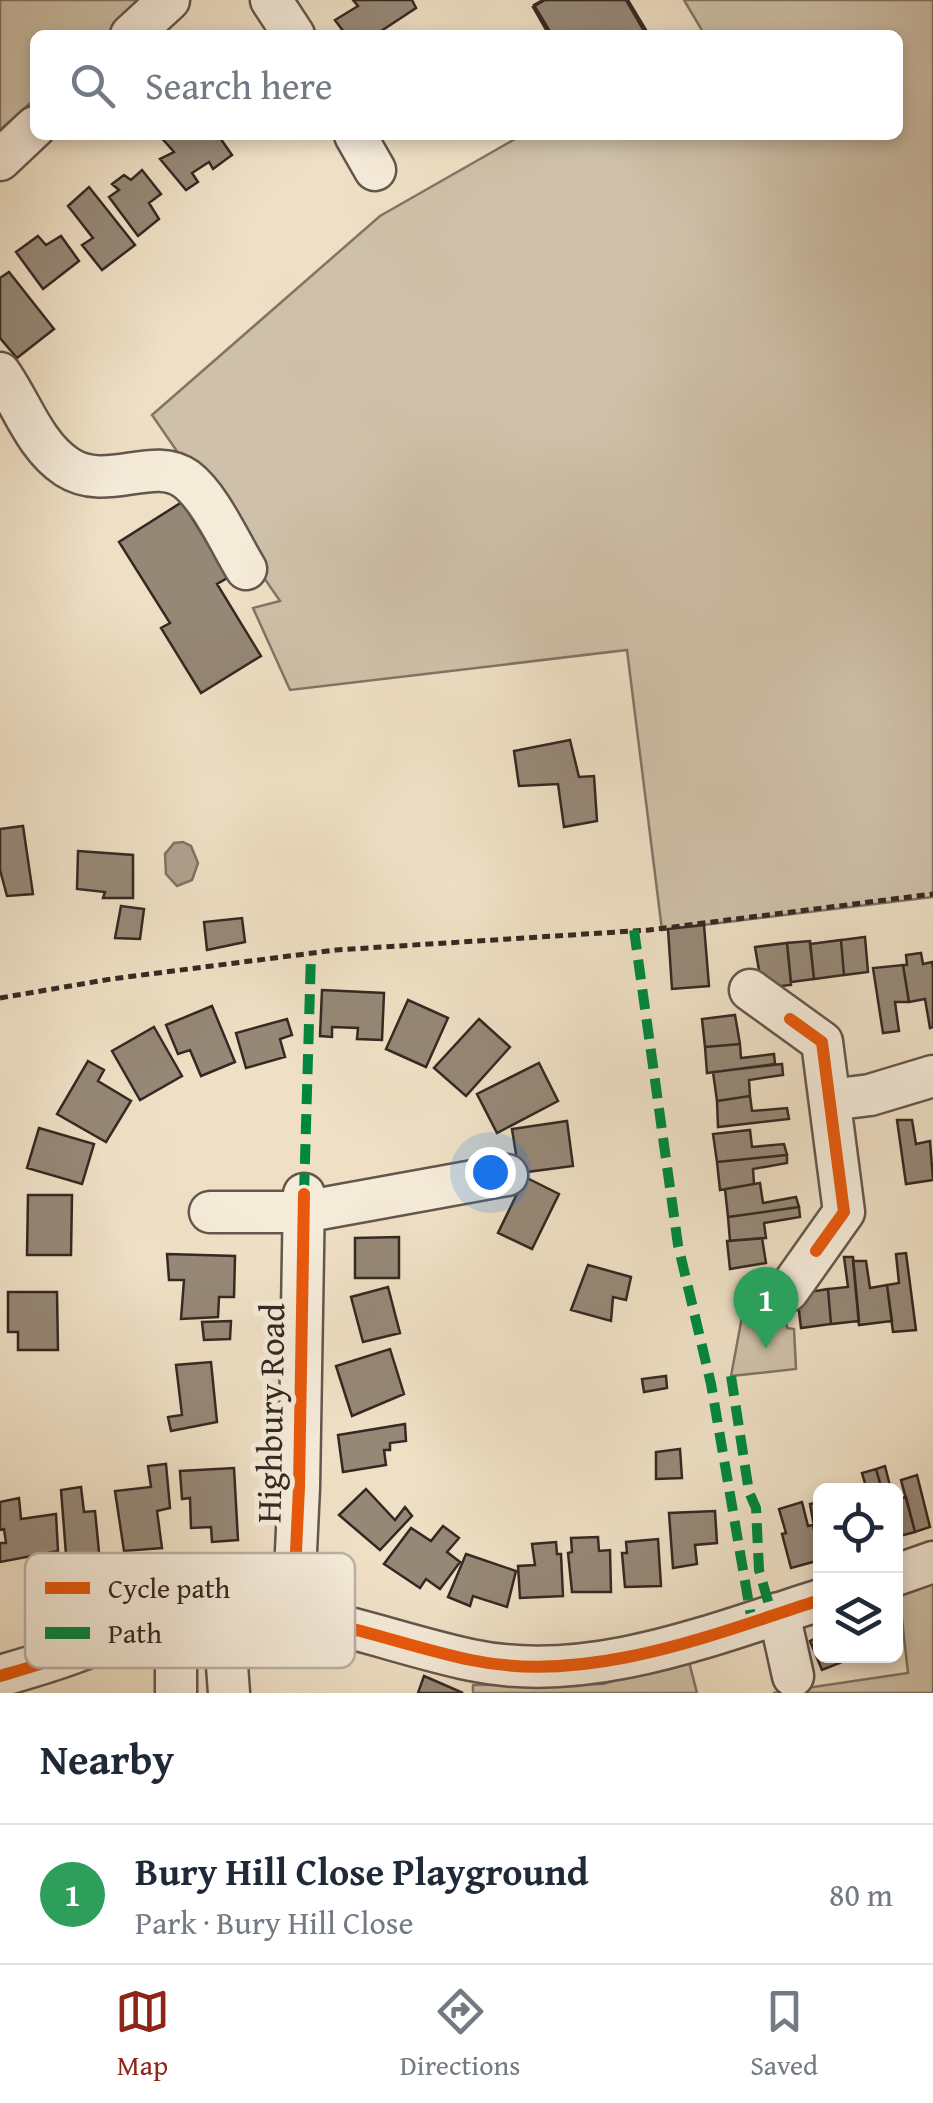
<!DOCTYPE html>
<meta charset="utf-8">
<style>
body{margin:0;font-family:"Gentium Book Plus",serif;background:#f6f6f7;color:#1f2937}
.controls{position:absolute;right:30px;bottom:30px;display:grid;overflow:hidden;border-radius:15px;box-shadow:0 5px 15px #0003}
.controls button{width:90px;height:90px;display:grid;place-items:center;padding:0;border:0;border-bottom:2px solid #e0e1e3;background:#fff;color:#1f2937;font:50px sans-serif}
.you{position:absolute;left:490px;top:1172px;width:35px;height:35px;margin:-25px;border:8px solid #fff;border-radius:50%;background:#1a73e8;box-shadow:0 0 0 15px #1a73e833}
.badge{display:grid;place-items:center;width:65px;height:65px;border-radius:50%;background:#8f2418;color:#fff;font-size:32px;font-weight:700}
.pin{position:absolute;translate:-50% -82px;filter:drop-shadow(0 2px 5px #0008)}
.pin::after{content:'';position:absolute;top:52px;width:35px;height:30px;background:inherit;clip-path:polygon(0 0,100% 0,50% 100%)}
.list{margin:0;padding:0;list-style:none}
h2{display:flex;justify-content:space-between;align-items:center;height:130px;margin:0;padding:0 40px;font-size:42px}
h2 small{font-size:32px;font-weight:400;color:#747a83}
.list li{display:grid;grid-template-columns:65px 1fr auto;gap:30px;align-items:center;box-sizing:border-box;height:140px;padding:0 40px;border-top:2px solid #e0e1e3}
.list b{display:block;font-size:38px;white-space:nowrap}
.list p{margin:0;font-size:32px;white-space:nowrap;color:#747a83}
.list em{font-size:32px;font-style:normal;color:#747a83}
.icon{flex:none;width:55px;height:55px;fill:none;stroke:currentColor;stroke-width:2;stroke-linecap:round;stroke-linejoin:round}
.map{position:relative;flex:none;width:933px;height:1693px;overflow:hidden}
.search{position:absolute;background:#fff;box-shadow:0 5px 15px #0003;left:30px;right:30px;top:30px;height:110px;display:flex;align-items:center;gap:25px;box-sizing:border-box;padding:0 35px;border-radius:15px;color:#747a83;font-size:38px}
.sheet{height:270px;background:#fff}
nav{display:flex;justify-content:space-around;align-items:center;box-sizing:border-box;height:140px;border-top:2px solid #e0e1e3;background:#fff;font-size:28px;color:#747a83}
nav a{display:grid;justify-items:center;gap:5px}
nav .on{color:#8f2418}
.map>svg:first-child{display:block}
.green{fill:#cfc1a9;stroke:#827466;stroke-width:2.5}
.water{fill:#b0a18e;stroke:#7f7163;stroke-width:2.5}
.building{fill:#968877;stroke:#352823;stroke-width:2.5}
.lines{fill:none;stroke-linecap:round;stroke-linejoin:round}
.minor-casing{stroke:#64564c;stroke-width:45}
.path{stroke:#352823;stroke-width:5;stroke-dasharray:8 5;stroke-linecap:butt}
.minor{stroke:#f5ebd9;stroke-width:40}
.quiet{stroke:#00873e;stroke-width:10;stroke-dasharray:20 10;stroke-linecap:butt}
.cycleway-casing{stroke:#f5ebd9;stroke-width:19}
.cycleway{stroke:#e8590c;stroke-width:12}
.labels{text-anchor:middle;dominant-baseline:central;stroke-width:10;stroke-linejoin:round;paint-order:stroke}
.street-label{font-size:35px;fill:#352823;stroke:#f5ebd9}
.key{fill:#f5ebd9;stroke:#bbb0a2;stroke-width:2.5}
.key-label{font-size:28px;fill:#352823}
</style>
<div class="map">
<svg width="933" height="1693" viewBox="0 0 933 1693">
<rect width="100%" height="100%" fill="#efe0c5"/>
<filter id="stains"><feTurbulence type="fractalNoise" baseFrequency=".002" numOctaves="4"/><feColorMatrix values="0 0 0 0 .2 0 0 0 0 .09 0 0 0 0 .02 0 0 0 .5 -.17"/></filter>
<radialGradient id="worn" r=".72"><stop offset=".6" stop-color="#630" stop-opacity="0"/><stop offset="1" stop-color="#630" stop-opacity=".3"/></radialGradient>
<!-- green -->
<path class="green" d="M0 0H147L108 35H35V99L0 130Z
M684 0H933V897L662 930 627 650 290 690 253 608 280 601 152 415 380 216 522 135H898V35H700L703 32Z
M781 1290 787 1328 794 1329 796 1369 731 1376 746 1295Z
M933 1581V1693H773L908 1673 899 1592Z
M688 1658 697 1693H473V1685L603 1684Z"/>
<!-- water -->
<path class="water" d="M183 842 191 846 198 863 192 880 177 886 166 874 165 854 174 843Z"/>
<!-- building -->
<path class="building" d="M353 0H412L416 8 375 35H346L335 20 358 6Z
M543 0H628L646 30 636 35H552L534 5Z
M545 0H626L644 31 637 35H549L533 7Z
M159 135H218L232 155 213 169 209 162 192 173 198 182 186 190 160 159 174 152Z
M142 170 161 194 149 203 159 219 138 236 109 197 119 190 112 184 124 175 131 180Z
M89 187 135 245 102 270 82 245 93 238 68 206Z
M38 236 46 245 61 236 79 261 43 289 16 252Z
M9 272 54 329 17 358 0 338V278Z
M182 502 229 577 217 584 261 656 201 693 161 628 170 623 119 542Z
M570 740 579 777 594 776 597 821 564 827 558 784 519 786 514 751Z
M23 826 33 894 7 896 0 870V829Z
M78 851 133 855V898H103L105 892 77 889Z
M121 906 144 909 140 939 115 938Z
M242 918 245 942 207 950 204 922Z
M704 925 709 986 672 989 668 929Z
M865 937 868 972 844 975 841 940Z
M841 940 844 975 814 979 810 944Z
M810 941 814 979 791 982 787 943Z
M787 943 791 985 762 988 755 947Z
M921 953 923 964 932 962 933 969V1027L930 1028 925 999 909 1002 903 965H907L906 955Z
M903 965 909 1002H895L899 1031 883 1033 873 968Z
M322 990 384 993 382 1040 357 1039 358 1028 332 1027V1037L320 1036Z
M408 1000 448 1018 426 1067 386 1049Z
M212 1006 235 1062 201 1076 190 1050 178 1054 166 1025Z
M735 1015 740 1044 705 1047 702 1019Z
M287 1019 292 1035 280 1039 285 1057 246 1068 236 1033Z
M479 1019 510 1047 466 1096 434 1068Z
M154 1027 182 1076 140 1100 112 1051Z
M740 1044 741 1058 774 1054 775 1064 707 1073 705 1047Z
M88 1061 104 1070 98 1081 131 1101 106 1142 57 1114Z
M539 1063 558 1101 497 1133 477 1094Z
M782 1064 783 1075 749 1080 750 1096 717 1101 713 1072Z
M750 1096 752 1111 787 1108 789 1119 718 1127 717 1101Z
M897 1120H912L916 1144 930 1141 933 1180 906 1184Z
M567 1121 573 1166 519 1173 512 1129Z
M39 1128 94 1144 82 1184 27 1168Z
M750 1130 752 1147 784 1144 787 1155 717 1162 713 1134Z
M787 1155V1163L753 1169 754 1184 720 1190 717 1162Z
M525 1177 559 1194 532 1249 498 1233Z
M760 1183 763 1203 796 1197 799 1207 728 1217 725 1189Z
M28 1195H72L71 1255H27Z
M799 1207 800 1217 764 1223 766 1238 730 1241 728 1217Z
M399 1237V1278H355V1238Z
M762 1238 766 1263 730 1269 727 1241Z
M906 1253 916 1330 893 1332 887 1285 899 1283 896 1254Z
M167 1254 235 1256 234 1297H219L218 1317 181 1319 184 1280H169Z
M844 1257H853L859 1321 831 1324 828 1289 848 1287Z
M853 1261H866L870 1288 887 1285 892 1321 859 1325Z
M588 1265 631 1277 626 1300 613 1297 611 1321 571 1310Z
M388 1287 400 1333 363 1342 351 1297Z
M828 1289 831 1324 801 1328 797 1294Z
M8 1292H57L58 1350H18V1332H8Z
M231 1321 230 1339 204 1340 202 1322Z
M390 1349 404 1394 352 1416 336 1366Z
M211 1362 217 1422 171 1431 168 1417 182 1415 176 1365Z
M666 1376 667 1388 644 1392 642 1379Z
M405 1424 406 1441 390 1443V1450H384L386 1465 343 1472 338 1435Z
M680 1449 682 1478 656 1479V1452Z
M166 1464 170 1508 157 1511 162 1548 124 1551 115 1491 151 1487 148 1466Z
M885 1466 891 1490H882L876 1469Z
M234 1468 238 1540 212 1542 211 1527 191 1528 190 1498 182 1499 180 1471Z
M876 1469 882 1490H867L862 1473Z
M917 1475 930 1527 915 1532 901 1480Z
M81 1487 84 1512 95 1511 100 1562 67 1567 61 1490Z
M366 1489 395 1520 405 1507 412 1516 380 1550 339 1515Z
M906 1497 915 1532 896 1537V1499Z
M19 1498 21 1519 56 1514 58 1551 0 1562V1543H6L4 1529 0 1530V1502Z
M802 1502 808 1526 813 1525 820 1560 791 1568 782 1534 786 1533 779 1509Z
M820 1502V1559L810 1504Z
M715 1511 717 1543 695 1545 697 1564 673 1568 669 1513Z
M443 1526 459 1538 447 1552 460 1562 440 1589 426 1579 420 1588 384 1564 411 1528 431 1541Z
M598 1537 599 1551 610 1550 611 1592H572L568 1553 572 1552 571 1538Z
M658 1539 661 1586 625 1587 622 1553H627L626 1542Z
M556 1542 557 1554H561L563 1596 520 1598 518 1566 535 1565 532 1544Z
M466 1554 516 1571 507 1607 473 1596 470 1606 448 1597Z
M820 1636V1656H857L822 1670 810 1641Z
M424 1676 463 1693H418Z"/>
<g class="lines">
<defs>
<path id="minor" d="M271 0 294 35
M131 35 169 0
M355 135 375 170
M0 160 35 127
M0 373C22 404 34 445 67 467 107 493 153 455 186 479 210 497 230 543 246 569
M750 990 822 1042 844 1212 788 1291
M830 1100 870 1095 933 1076
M210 1212H303L507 1175
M896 1575 933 1562
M223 1610 229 1693
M779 1613 793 1676
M293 1615 299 1487 304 1194
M169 1617 176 1644V1693
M0 1676C24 1669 49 1662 73 1653 124 1634 169 1611 226 1610 310 1608 390 1643 471 1660 588 1685 711 1635 820 1600"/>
</defs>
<!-- minor casing -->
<use href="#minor" class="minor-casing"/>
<!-- path -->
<path class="path" d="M0 998 111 979 336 950 649 930 933 894"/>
<!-- minor -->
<use href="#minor" class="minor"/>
<!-- quiet -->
<path class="quiet" d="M634 930 678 1245 711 1384 752 1622
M304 1194 311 954
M731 1376 749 1492 756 1508 759 1570 772 1615"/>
<defs>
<path id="cycleway" d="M790 1019 822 1042 844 1212 816 1251
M293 1615 299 1487 304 1194
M0 1676C24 1669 49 1662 73 1653 124 1634 169 1611 226 1610 310 1608 390 1643 471 1660 588 1685 711 1635 820 1600"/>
</defs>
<!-- cycleway casing -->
<use href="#cycleway" class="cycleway-casing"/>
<!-- cycleway -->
<use href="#cycleway" class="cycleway"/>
</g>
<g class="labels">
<!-- street labels -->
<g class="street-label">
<text transform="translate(270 1413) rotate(-89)">Highbury Road</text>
</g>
</g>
<!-- legend -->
<rect x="25" y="1553" width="330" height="115" rx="15" class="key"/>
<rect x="45" y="1582" width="45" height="12" fill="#e8590c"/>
<rect x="45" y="1627" width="45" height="12" fill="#00873e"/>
<g class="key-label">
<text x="108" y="1598">Cycle path</text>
<text x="108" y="1643">Path</text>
</g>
<rect width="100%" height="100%" filter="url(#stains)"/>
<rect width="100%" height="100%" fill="url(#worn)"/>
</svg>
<div class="controls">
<button><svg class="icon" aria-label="locate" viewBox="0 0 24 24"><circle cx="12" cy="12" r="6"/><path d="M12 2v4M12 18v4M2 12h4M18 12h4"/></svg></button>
<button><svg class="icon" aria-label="layers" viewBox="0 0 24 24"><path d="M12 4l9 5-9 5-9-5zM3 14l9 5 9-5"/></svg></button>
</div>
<div class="you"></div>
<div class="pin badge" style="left:766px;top:1349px;background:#2e9e5b">1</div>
<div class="search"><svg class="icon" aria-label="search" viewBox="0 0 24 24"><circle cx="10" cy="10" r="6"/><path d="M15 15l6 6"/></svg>Search here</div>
</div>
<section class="sheet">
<h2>Nearby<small></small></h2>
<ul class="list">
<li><span class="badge" style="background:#2e9e5b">1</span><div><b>Bury Hill Close Playground</b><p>Park · Bury Hill Close</p></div><em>80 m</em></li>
</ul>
</section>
<nav>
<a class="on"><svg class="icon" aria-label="map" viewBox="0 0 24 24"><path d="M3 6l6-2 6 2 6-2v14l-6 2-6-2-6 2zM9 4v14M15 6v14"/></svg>Map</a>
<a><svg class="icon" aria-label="directions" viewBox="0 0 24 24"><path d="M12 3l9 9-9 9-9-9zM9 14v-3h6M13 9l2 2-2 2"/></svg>Directions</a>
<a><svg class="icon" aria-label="saved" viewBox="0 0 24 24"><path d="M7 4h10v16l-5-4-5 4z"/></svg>Saved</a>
</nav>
